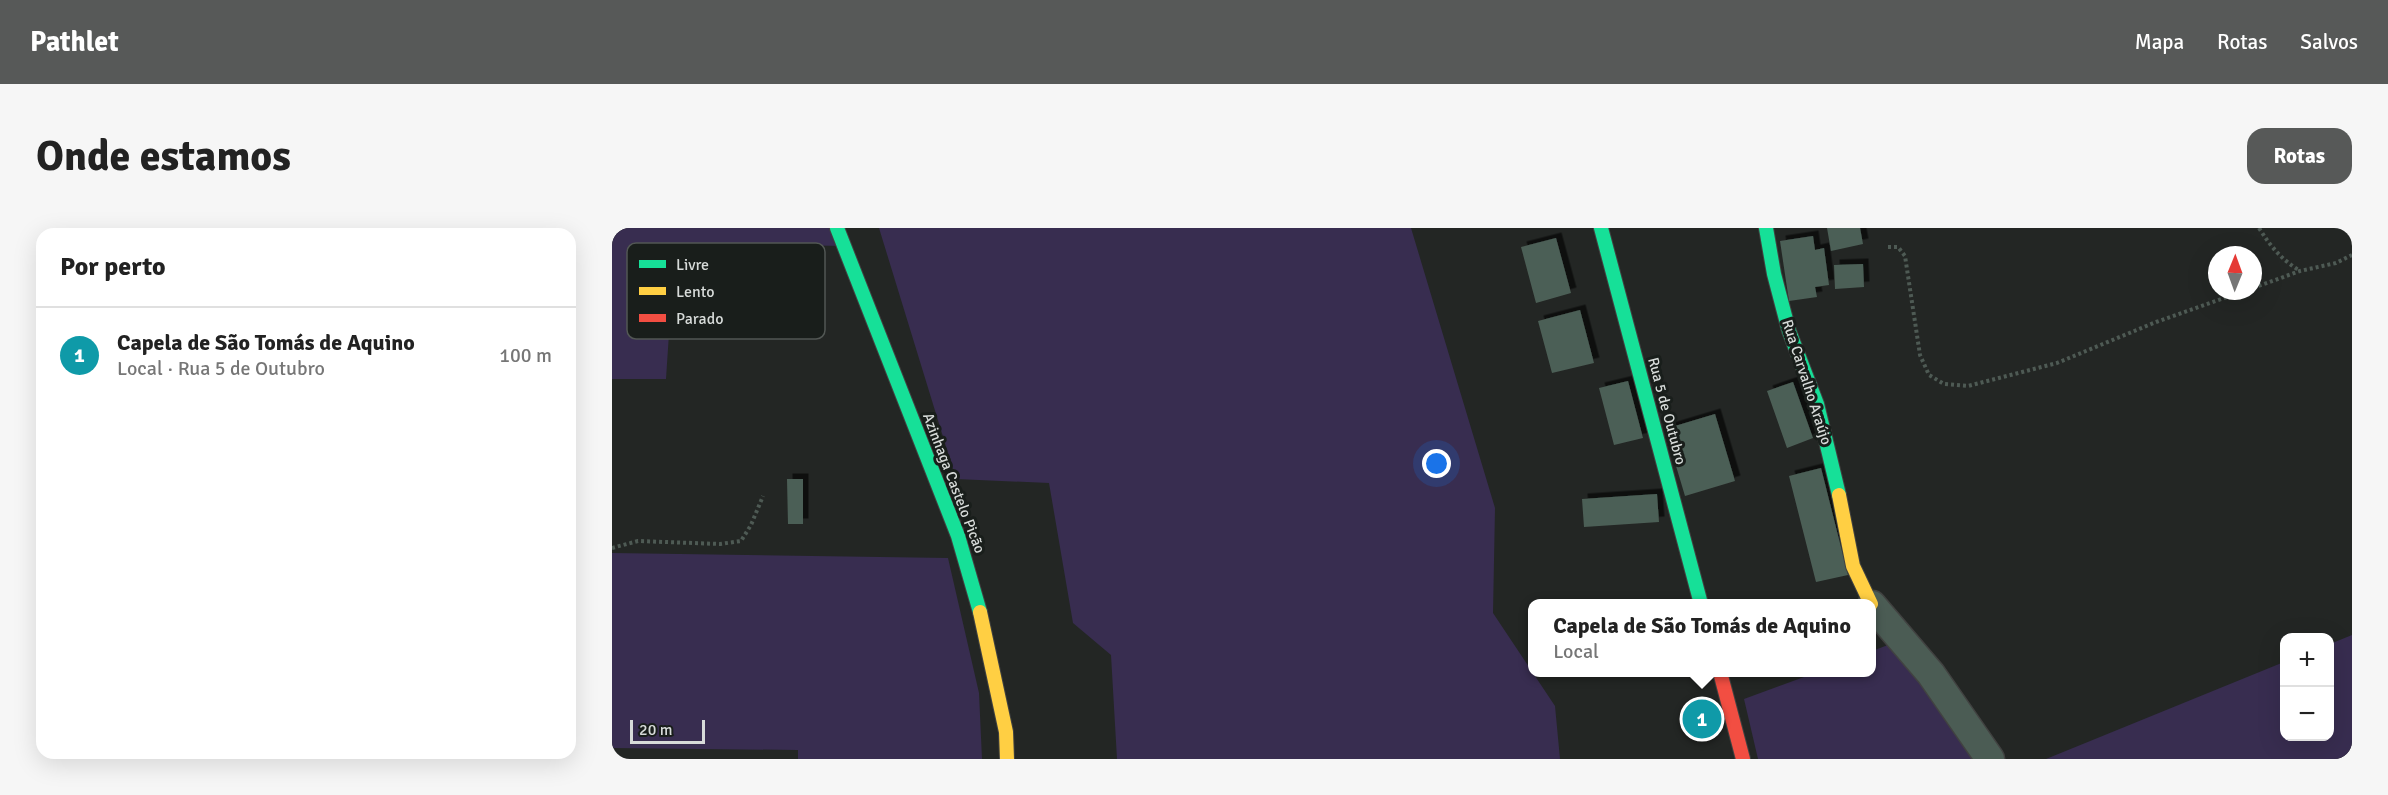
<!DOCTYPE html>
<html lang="pt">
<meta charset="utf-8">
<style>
body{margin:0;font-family:Signika,sans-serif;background:#f6f6f6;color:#222}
.controls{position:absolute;right:18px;bottom:18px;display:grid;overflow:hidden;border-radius:12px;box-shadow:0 6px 24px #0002}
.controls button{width:54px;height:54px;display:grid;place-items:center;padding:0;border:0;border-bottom:2px solid #e0e0e0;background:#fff;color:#222;font:30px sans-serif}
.compass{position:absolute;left:1596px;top:18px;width:54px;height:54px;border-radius:50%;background:#fff;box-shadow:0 6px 24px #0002;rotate:1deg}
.scale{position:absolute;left:18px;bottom:15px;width:75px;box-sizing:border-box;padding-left:6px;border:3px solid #d7dbd9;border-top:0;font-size:16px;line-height:21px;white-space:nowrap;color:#d7dbd9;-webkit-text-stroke:4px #191e1b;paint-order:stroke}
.you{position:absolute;left:825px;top:236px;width:21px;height:21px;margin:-15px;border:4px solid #fff;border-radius:50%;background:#1a73e8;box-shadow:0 0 0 9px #1a73e833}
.badge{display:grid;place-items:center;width:39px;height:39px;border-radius:50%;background:#575958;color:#fff;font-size:20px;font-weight:700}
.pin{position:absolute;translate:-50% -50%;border:3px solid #fff;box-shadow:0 2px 6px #0006}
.popup{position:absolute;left:916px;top:371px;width:348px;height:78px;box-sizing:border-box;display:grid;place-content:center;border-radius:12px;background:#fff;filter:drop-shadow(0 2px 4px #0005);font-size:20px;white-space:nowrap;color:#767676}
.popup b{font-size:22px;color:#222}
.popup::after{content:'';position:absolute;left:50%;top:100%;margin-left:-12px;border:12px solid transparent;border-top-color:#fff}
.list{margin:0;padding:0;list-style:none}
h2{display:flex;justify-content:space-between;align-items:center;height:78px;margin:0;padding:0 24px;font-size:26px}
h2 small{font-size:20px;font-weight:400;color:#767676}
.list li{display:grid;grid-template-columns:39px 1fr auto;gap:18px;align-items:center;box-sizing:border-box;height:96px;padding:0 24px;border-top:2px solid #e0e0e0}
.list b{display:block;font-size:22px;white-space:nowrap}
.list p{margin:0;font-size:20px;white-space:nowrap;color:#767676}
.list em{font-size:20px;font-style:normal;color:#767676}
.map{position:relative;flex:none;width:1740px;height:531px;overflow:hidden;border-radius:18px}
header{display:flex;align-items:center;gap:36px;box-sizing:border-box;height:84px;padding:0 30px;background:#575958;color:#fff}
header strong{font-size:28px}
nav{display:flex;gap:33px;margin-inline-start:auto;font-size:21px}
.intro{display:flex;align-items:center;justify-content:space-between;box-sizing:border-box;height:144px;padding:0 36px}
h1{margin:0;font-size:42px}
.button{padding:15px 27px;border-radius:18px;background:#575958;color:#fff;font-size:21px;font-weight:700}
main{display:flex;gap:36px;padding:0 36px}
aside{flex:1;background:#fff;border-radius:18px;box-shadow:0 6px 24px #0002}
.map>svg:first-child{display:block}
.green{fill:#382d50}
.building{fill:#4c5f56;filter:url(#shadow)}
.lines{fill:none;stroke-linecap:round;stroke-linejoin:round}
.street-casing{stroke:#414241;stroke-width:31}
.fast-casing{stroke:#414241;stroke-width:16}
.slow-casing{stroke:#414241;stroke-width:16}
.jam-casing{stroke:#414241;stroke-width:16}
.path{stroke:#4e5a54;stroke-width:4;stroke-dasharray:3 3;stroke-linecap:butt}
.street{stroke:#4b5c54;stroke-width:28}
.fast{stroke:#16e098;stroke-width:14}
.slow{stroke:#ffcf43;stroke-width:14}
.jam{stroke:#f24e42;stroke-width:14}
.labels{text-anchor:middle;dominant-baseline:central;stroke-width:6;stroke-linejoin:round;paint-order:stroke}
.street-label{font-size:15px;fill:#d7dbd9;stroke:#191e1b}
.key{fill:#191e1b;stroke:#525754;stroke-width:1.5}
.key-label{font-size:16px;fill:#d7dbd9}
</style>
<header>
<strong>Pathlet</strong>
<nav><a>Mapa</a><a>Rotas</a><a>Salvos</a></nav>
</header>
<div class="intro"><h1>Onde estamos</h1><a class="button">Rotas</a></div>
<main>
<aside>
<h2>Por perto<small></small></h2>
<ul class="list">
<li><span class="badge" style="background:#0f9aa8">1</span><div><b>Capela de São Tomás de Aquino</b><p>Local · Rua 5 de Outubro</p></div><em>100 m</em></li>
</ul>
</aside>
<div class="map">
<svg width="1740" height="531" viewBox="0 0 1740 531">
<defs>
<filter id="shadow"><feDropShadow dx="5.5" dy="-5.5" stdDeviation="0" flood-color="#0009"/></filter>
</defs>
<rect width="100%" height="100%" fill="#232624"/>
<!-- green -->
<path class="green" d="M0 0H225L232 18 63 15 54 151H0Z
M267 0H799L883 280 881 385 943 478 948 531H505L499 427 461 395 437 255 344 251Z
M0 325 336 330 367 465 370 531H186V522L0 520Z
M1740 407V531H1434L1672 434V508H1718V416Z
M1276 417 1340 494 1366 531H1146L1132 471 1203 445 1260 444V423Z"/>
<!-- building -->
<path class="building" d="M1215 0H1248L1251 16 1219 23Z
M1201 8 1203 22 1212 20 1217 57 1203 59 1205 69 1177 73 1168 13Z
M944 10 959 65 924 75 909 19Z
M1251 36 1252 59 1223 61 1222 37Z
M968 82 982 135 940 145 926 93Z
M1016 153 1031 210 1002 217 987 160Z
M1181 154 1201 210 1175 220 1155 163Z
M1103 186 1123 253 1073 268 1053 201Z
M1209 240 1236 347 1204 354 1177 248Z
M175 251H191V296H176Z
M1045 266 1047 294 972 299 970 271Z
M1082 477H1097L1098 505H1083Z"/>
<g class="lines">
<defs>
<path id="street" d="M1260 377 1319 446 1378 531"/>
<path id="fast" d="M225 0 346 308 368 384
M989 0 1089 376
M1154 0 1162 46 1177 103 1205 176 1227 267"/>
<path id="slow" d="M1227 267 1241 338 1259 376
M368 384 394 504 395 531"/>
<path id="jam" d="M1108 444 1131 531"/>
</defs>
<!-- street casing -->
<use href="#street" class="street-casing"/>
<!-- fast casing -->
<use href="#fast" class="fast-casing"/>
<!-- slow casing -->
<use href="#slow" class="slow-casing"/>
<!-- jam casing -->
<use href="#jam" class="jam-casing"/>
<!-- path -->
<path class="path" d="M1647 0C1659 19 1669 31 1688 43
M1276 19H1286L1293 28 1308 127 1317 147 1332 156 1356 158 1445 135 1544 94 1632 63
M1641 60 1688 43 1724 35 1740 27
M0 320 26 313 108 316 129 313 139 297 151 268"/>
<!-- street -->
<use href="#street" class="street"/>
<!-- fast -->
<use href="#fast" class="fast"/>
<!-- slow -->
<use href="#slow" class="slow"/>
<!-- jam -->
<use href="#jam" class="jam"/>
</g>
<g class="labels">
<!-- street labels -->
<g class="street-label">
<text transform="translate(1195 154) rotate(72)">Rua Carvalho Araújo</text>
<text transform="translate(1055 183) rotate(75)">Rua 5 de Outubro</text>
<text transform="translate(342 255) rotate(69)">Azinhaga Castelo Picão</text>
</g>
</g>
<!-- legend -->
<rect x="15" y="15" width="198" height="96" rx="9" class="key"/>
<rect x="27" y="32" width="27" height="8" fill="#16e098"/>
<rect x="27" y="59" width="27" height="8" fill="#ffcf43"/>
<rect x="27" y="86" width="27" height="8" fill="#f24e42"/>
<g class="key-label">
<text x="64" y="42">Livre</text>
<text x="64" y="69">Lento</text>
<text x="64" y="96">Parado</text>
</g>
</svg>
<div class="controls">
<button>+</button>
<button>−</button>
</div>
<svg class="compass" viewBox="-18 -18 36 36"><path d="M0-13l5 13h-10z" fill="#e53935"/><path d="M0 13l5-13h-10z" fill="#767676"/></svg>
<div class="scale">20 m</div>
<div class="you"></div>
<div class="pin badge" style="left:1090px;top:491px;background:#0f9aa8">1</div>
<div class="popup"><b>Capela de São Tomás de Aquino</b>Local</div>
</div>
</main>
